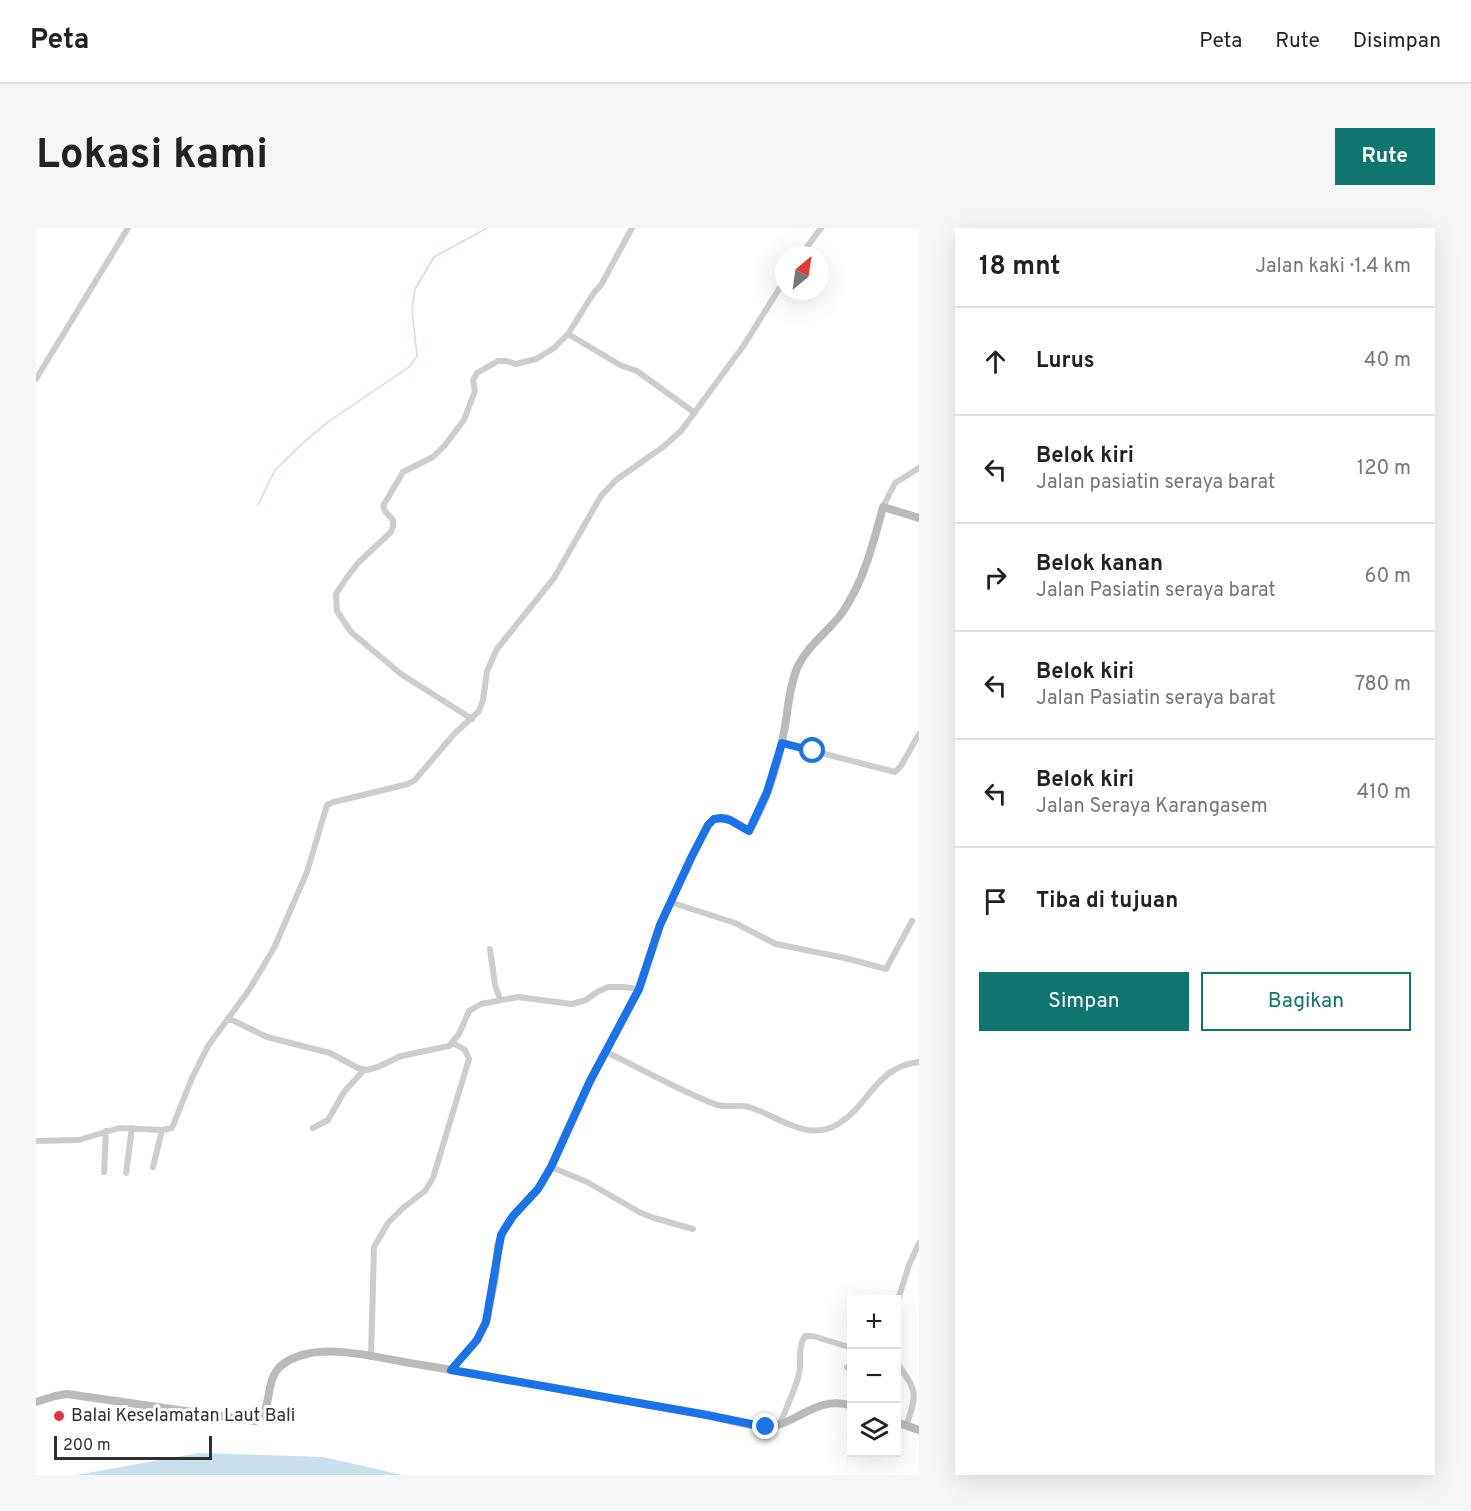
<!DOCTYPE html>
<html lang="id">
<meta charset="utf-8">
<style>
body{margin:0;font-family:Overpass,sans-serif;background:#f6f6f6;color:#222}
.controls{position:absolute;right:18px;bottom:18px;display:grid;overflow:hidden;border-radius:0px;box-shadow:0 6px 24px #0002}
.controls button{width:54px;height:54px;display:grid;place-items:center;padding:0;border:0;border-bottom:2px solid #e0e0e0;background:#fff;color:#222;font:30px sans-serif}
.compass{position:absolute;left:739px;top:18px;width:54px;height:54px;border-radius:50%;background:#fff;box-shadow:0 6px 24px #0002;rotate:29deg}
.scale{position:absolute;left:18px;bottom:15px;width:158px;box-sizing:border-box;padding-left:6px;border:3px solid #303030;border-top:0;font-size:16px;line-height:21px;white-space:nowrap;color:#303030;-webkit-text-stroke:4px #fff;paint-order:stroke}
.stop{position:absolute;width:18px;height:18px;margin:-14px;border:4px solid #1a73e8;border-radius:50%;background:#fff}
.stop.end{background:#1a73e8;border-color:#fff;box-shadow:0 2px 6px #0008}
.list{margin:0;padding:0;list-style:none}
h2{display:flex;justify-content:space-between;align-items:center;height:78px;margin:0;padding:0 24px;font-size:26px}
h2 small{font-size:20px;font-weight:400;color:#767676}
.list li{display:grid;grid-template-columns:39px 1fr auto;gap:18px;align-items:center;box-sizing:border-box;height:108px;padding:0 24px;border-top:2px solid #e0e0e0}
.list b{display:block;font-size:22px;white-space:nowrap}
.list p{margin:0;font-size:20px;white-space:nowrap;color:#767676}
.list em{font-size:20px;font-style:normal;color:#767676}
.actions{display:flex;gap:12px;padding:18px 24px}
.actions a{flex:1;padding:14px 0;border:2px solid #0f766e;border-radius:0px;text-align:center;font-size:21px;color:#0f766e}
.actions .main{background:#0f766e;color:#fff}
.icon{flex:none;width:33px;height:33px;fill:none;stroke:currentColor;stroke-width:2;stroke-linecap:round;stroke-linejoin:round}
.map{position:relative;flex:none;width:883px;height:1247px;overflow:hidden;border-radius:0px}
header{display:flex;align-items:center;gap:36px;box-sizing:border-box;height:84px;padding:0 30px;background:#fff;border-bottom:2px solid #e0e0e0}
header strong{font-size:28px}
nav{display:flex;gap:33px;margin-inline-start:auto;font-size:21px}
.intro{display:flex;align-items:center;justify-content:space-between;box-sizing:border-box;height:144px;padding:0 36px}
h1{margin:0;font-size:42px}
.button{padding:15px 27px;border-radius:0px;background:#0f766e;color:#fff;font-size:21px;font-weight:700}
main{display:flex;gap:36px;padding:0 36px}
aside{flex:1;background:#fff;border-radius:0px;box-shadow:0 6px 24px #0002}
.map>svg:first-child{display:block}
.water{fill:#cbe0ed}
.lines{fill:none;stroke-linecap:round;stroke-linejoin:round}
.stream{stroke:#cbe0ed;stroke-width:1.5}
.street{stroke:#cdcdcd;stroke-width:6}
.secondary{stroke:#bababa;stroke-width:8}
.route{stroke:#1a73e8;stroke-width:8}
.poi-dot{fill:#e73241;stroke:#fff;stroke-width:2}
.labels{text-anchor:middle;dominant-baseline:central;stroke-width:6;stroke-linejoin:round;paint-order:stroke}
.poi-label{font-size:18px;fill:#303030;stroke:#fff;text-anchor:start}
</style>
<header>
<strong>Peta</strong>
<nav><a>Peta</a><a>Rute</a><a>Disimpan</a></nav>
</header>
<div class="intro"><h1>Lokasi kami</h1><a class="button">Rute</a></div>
<main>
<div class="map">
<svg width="883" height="1247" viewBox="0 0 883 1247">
<rect width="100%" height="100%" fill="#fff"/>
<!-- water -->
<path class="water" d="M163 1225 288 1229 366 1247H40Z"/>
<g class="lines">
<!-- stream -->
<path class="stream" d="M222 277 239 242 268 214 292 194 373 139 381 128 376 81 379 61 398 29 451 0"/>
<!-- street -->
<path class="street" d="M765 27 785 0
M532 106 584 137 601 143 659 185
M0 151 92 0
M847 279 859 255 883 240
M436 491 365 446 315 404 301 383 300 366 309 352 322 335 355 304 357 298V292L349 283 347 278 367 244 397 229 409 217 428 192 439 163 437 152 441 145 462 133H470L480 136 500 131 518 120 532 106 557 66 565 57 596 0
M746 515 859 544 865 538 883 506
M634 674 699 695 740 716 809 730 850 741 876 693
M454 721 459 757 464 771
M192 790 231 809 294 825 322 840 331 842 342 839 365 828 413 818 423 806 433 783 445 776 482 769 536 776 550 772 561 764 572 759H587L603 761
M570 824C606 841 644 863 681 877 692 880 702 876 713 879 742 888 772 915 802 896 835 876 839 839 883 834
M277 900 292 892 308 864 328 842
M0 913 43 912 83 900 126 902 136 900 156 850 172 818 213 762 238 720 271 644 291 577 298 574 372 556 379 552 418 506 443 483 447 472 451 443 461 421 518 350 565 268 580 252 627 219 645 203 708 117 748 53
M117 939 126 902
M515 939 551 954 605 985 618 990 657 1001
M68 944 70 903
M90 945 96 900
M860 1078 873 1037 883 1015
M335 1129 338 1019 352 995 367 980 389 963 397 950 433 831 429 822 417 815
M860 1133C880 1164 883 1162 870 1198
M811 1139H816
M744 1196C750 1180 759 1163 763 1146 766 1132 761 1121 769 1108H777L816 1120"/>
<!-- secondary -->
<path class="secondary" d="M415 1142 441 1112 450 1094 459 1049 462 1018 468 1001 477 988 502 961 515 939 554 853 603 761 624 697 656 628 672 597 678 591 690 590 713 603C729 576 740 544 746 513 752 489 752 460 762 438 772 417 793 403 806 385 828 353 837 316 847 279L883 290
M0 1174 19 1168 31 1166 219 1193C245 1178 216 1139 270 1126 304 1118 351 1132 386 1137 479 1152 571 1170 664 1186 683 1189 702 1195 721 1198 758 1204 776 1165 816 1178
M860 1194 883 1202"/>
</g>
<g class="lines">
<!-- route -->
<path class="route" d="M730 1199 666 1186 415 1142 441 1112 450 1094 465 1007 477 988 502 961 515 939 554 853 603 761 624 697 656 628 672 597 678 591 685 590 694 592 713 603 731 564 746 515 777 523"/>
</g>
<!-- markers -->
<circle class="poi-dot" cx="23" cy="1188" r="6"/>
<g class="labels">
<!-- poi labels -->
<g class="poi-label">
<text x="35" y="1188">Balai Keselamatan Laut Bali</text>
</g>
</g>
</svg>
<div class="controls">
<button>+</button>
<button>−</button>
<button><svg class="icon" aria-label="layers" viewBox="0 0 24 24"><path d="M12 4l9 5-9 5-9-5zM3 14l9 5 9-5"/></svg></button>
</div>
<svg class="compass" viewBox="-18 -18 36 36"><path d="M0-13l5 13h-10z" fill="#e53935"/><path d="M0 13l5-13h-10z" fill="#767676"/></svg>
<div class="scale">200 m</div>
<div class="stop" style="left:777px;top:523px"></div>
<div class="stop end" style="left:730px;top:1199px"></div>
</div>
<aside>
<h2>18 mnt<small>Jalan kaki · 1.4 km</small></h2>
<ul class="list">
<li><svg class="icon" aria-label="ahead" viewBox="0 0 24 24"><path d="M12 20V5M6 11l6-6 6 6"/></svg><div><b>Lurus</b></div><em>40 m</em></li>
<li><svg class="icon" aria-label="left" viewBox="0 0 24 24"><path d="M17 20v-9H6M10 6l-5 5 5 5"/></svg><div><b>Belok kiri</b><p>Jalan pasiatin seraya barat</p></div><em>120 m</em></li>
<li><svg class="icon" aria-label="right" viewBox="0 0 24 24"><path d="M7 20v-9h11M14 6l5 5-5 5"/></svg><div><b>Belok kanan</b><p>Jalan Pasiatin seraya barat</p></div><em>60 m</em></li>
<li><svg class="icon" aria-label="left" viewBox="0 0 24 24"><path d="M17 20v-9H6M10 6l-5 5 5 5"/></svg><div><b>Belok kiri</b><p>Jalan Pasiatin seraya barat</p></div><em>780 m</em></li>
<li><svg class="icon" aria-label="left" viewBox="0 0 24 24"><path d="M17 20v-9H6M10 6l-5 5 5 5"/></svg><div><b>Belok kiri</b><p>Jalan Seraya Karangasem</p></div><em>410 m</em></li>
<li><svg class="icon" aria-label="arrive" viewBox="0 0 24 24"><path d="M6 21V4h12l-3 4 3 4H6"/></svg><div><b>Tiba di tujuan</b></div></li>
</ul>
<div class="actions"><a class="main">Simpan</a><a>Bagikan</a></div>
</aside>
</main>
